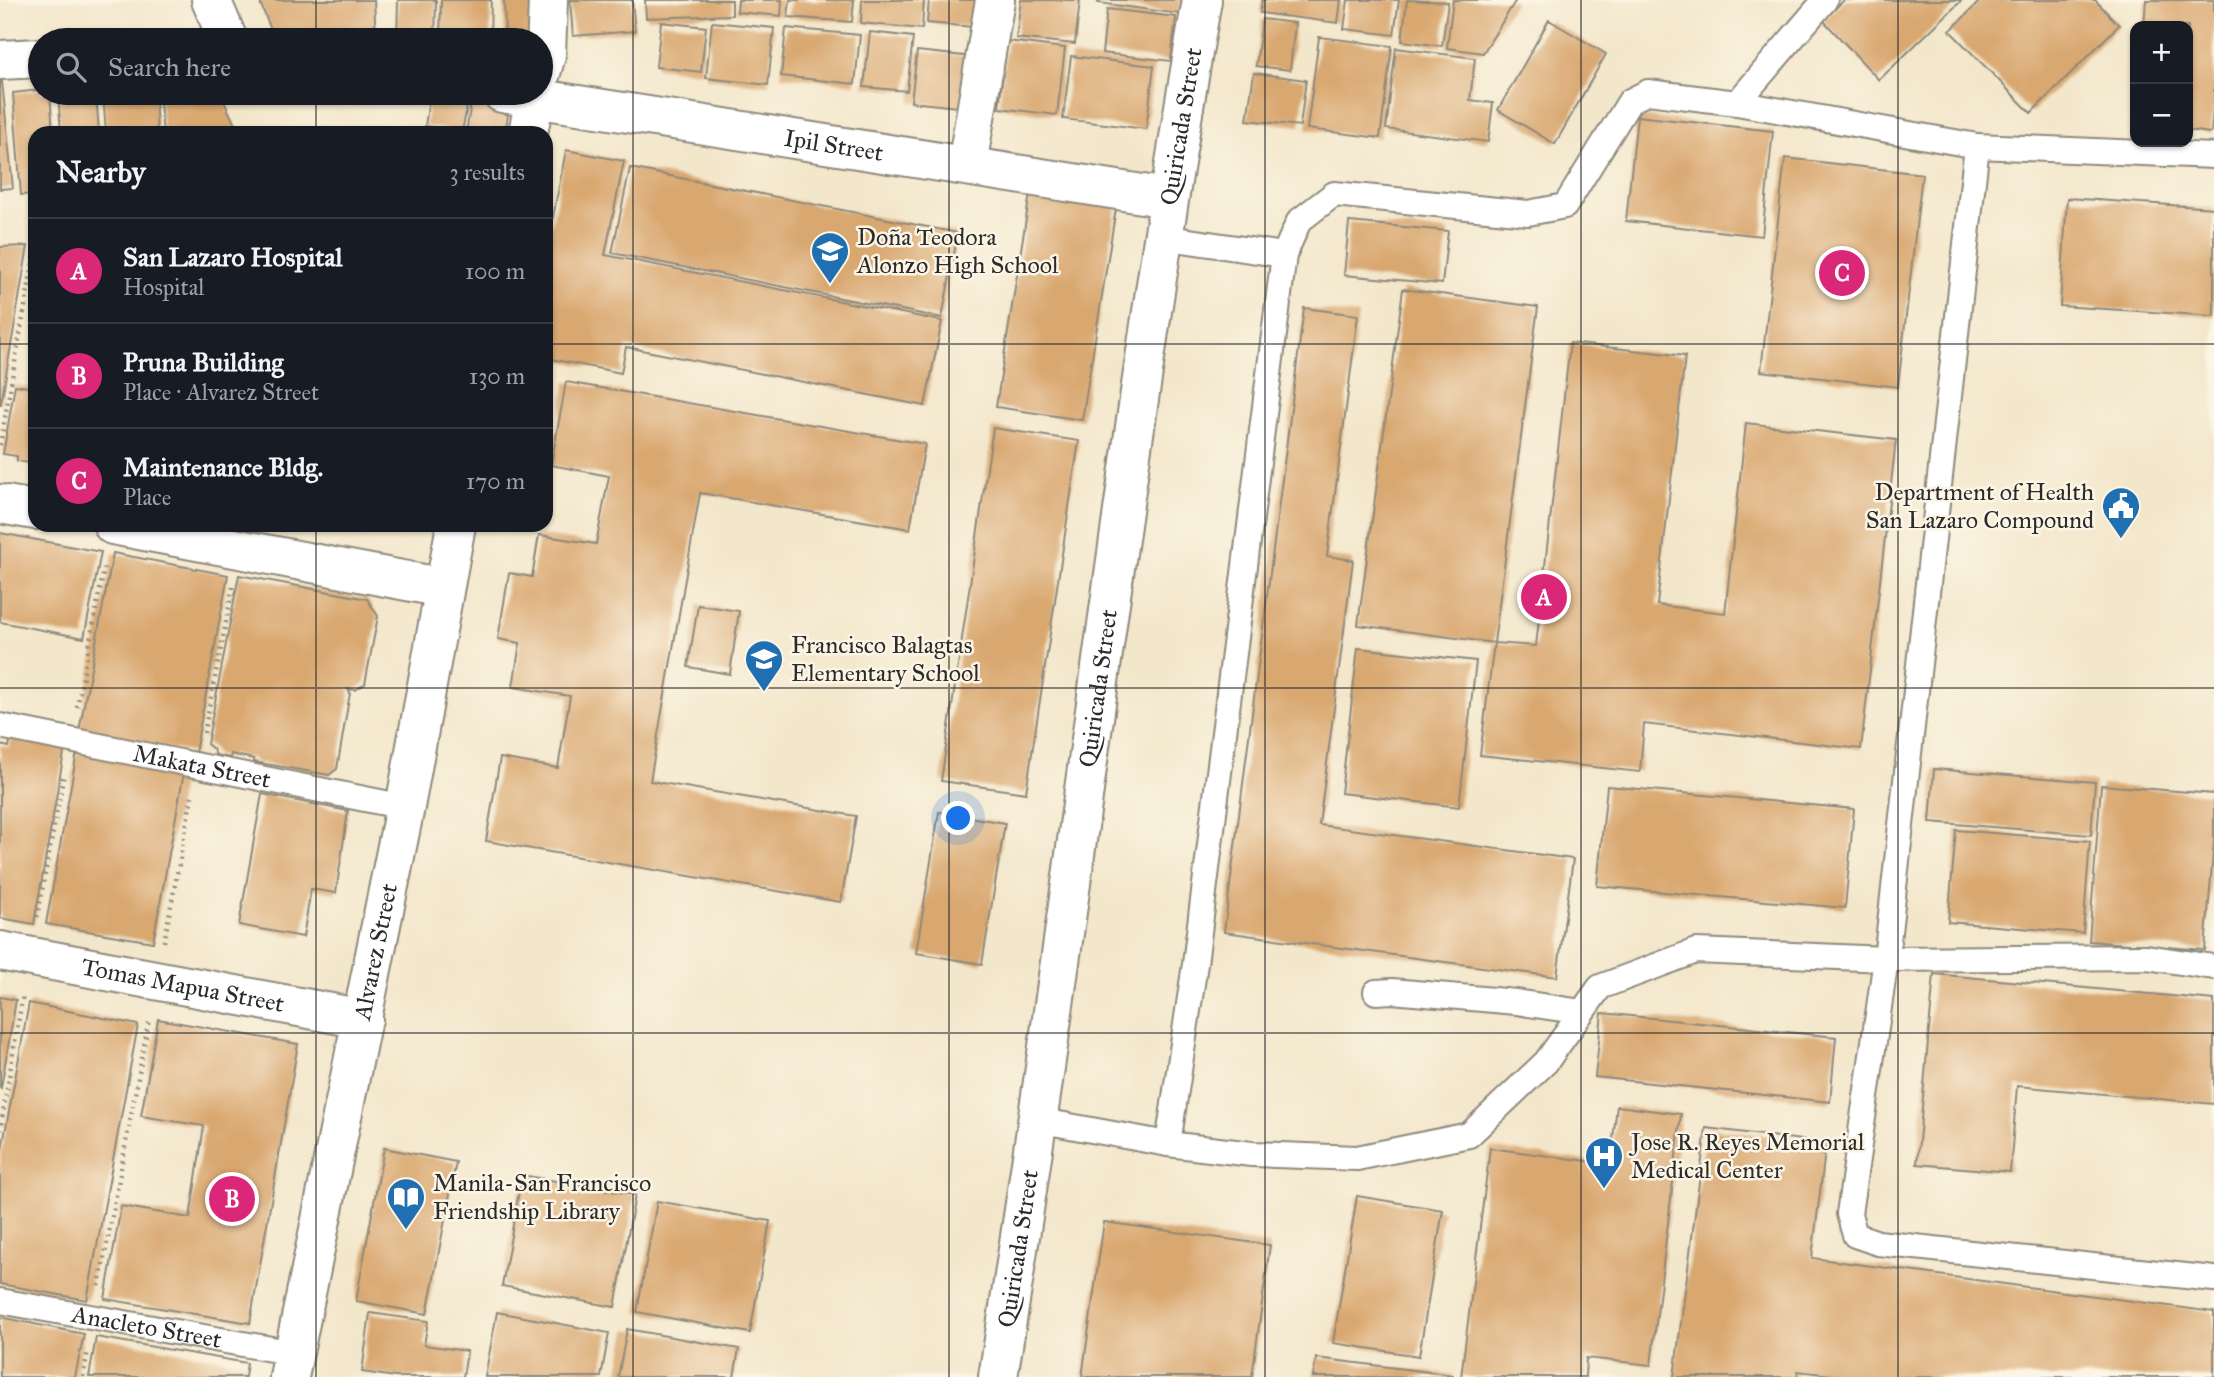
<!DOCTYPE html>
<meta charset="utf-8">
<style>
body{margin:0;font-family:"IM FELL Great Primer",serif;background:#20242c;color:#f1f3f6}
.controls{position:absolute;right:21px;top:21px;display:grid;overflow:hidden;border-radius:14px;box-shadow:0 2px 5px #0004}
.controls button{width:63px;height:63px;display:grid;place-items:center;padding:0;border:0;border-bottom:2px solid #363941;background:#171b24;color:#f1f3f6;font:35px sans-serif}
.you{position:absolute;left:959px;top:819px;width:24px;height:24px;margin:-18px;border:5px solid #fff;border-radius:50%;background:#1a73e8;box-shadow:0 0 0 10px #1a73e833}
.badge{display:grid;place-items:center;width:46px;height:46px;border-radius:50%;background:#db2777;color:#fff;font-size:23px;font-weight:700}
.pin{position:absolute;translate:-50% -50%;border:4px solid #fff;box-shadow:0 2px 7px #0006}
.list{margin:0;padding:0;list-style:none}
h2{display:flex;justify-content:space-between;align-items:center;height:91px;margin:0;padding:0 28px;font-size:30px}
h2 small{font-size:23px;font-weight:400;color:#9ea1a6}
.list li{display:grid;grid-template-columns:46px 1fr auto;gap:21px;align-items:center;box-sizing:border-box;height:105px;padding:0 28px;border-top:2px solid #363941}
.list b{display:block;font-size:26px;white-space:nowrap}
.list p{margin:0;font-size:23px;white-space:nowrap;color:#9ea1a6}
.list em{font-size:23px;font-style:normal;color:#9ea1a6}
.icon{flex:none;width:38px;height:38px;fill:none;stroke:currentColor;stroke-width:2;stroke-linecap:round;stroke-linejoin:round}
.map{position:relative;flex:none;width:2214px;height:1377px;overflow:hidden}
.search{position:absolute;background:#171b24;box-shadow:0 2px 5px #0004;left:28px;top:28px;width:525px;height:77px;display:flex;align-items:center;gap:18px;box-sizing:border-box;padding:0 24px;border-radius:38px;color:#9ea1a6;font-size:26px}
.panel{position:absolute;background:#171b24;box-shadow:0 2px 5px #0004;left:28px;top:126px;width:525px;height:406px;border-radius:21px}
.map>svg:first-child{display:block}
.building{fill:#d9a76f}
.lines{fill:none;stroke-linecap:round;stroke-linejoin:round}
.service-casing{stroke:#8f897b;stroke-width:28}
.pedestrian-casing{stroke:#8f897b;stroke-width:42}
.minor-casing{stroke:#8f897b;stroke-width:42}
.tertiary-casing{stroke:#8f897b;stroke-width:42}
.path{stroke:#8f897b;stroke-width:4.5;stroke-dasharray:2 5;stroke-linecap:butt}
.service{stroke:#fff;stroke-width:24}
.pedestrian{stroke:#fff;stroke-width:38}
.minor{stroke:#fff;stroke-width:38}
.tertiary{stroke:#fff;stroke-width:38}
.grid{fill:none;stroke:#2b2b2b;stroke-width:2;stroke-opacity:0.55}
.labels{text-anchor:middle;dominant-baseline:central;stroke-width:5;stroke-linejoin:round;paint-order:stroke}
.street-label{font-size:24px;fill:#2b2b2b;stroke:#fcf5e5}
.poi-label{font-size:24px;fill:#2b2b2b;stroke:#fcf5e5;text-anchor:start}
</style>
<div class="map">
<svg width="2214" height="1377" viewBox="0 0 2214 1377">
<rect width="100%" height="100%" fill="#fcf5e5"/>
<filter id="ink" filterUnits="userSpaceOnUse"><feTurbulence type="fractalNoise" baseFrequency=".0143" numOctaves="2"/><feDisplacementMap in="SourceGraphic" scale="14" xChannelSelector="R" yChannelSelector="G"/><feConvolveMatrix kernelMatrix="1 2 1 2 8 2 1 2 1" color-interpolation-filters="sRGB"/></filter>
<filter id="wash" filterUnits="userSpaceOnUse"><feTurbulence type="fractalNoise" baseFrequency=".00686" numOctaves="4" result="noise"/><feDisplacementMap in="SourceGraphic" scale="28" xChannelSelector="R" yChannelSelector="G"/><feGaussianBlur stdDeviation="1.57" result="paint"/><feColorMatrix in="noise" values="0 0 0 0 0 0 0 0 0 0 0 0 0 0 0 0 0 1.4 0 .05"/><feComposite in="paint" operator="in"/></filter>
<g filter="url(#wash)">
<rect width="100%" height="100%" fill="#f3e7cb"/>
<g id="blocks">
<!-- building -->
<path class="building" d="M259 0H374L376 40 272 32Z
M398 0H436L435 40H397Z
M441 0H491L490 40H440Z
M504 0H542L541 40H505Z
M570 0H632L635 31 573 36Z
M645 0H732V15L646 18Z
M738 0H782L781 16 737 12Z
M790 0H854L852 22 788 17Z
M862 0H924L922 29 861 23Z
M929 0H987L985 28 927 23Z
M1021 0H1080L1075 44 1016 38Z
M1098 0H1182L1180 14 1098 3Z
M1262 0H1341L1338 23 1260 13Z
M1348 0H1399L1394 35 1344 29Z
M1407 0 1448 2 1442 46 1402 41Z
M1453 0H1516L1483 53 1447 48Z
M1844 0H1962L1879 80 1823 20Z
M1981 0H2095L2119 25 2031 113 1950 31Z
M2146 0H2214V99L2211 133 2188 130V26H2144Z
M1107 9 1176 17 1171 61 1102 53Z
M1262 19 1295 23 1290 70 1256 66Z
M1549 20 1606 54 1555 144 1498 110Z
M661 22 706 27 701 72 656 67Z
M712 22 774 28 768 85 706 78Z
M786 28 860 35 855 84 781 76Z
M870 32 913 37 907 91 864 87Z
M1319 37 1392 46 1380 138 1307 129Z
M1007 41 1065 48 1057 115 999 108Z
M1396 48 1475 58 1470 100 1493 103 1488 142 1386 129Z
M917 51 973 57 967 108 911 102Z
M1071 56 1154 66 1146 129 1063 119Z
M1254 73 1306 80 1300 126 1247 120Z
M0 82H2L13 188 0 189Z
M40 90V93H50L53 133H35V194L21 195 13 93Z
M58 93H96L99 133H61Z
M103 93H155L157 133H106Z
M159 93H220L239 133H163Z
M429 100 467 107 462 132 425 126Z
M471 102 509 109 505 133H466Z
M1637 116 1773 131 1762 236 1626 221Z
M566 150 624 161 605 255 942 321 925 406 626 347 621 373 546 358V253Z
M1785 158 1922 174 1898 387 1761 371Z
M630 168 958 233 942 318 612 253Z
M1031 187 1117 202 1082 420 996 407Z
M2067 198 2214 208V316L2060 306Z
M1349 222 1448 231 1442 284 1344 275Z
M28 246 1 404H0V247Z
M1403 289 1538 307 1494 643 1358 625Z
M1304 308 1358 315 1327 556 1353 560 1319 825 1573 859 1557 977 1224 932Z
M1570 343 1685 356 1657 605 1725 613 1746 423 1896 440 1861 749 1644 724 1640 772 1480 755 1494 643 1536 646Z
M566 382 925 444 910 529 700 493 650 781 856 816 841 902 486 841 500 758 558 768 570 696 513 687 520 643 498 639 509 573 532 577 539 535 596 544 609 476 551 465Z
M15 385 35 388V464L17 461V456L3 454Z
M993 428 1079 441 1026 793 941 781Z
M0 533 101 552 84 638 0 622Z
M113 553 228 575 195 753 79 731Z
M239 575 367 599 378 616 365 684 355 690 348 689 350 693 337 769 329 775 254 762V759L231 754 230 758 216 755 213 749 207 744Z
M698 605 739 611 730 674 688 667Z
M1358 648 1476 661 1459 807 1341 793Z
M11 736 65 747 34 924 0 918V745L9 747Z
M77 752 184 772 153 942 46 924Z
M1934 769 2095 782 2091 835 1930 822Z
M2101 785 2214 794V841L2205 950 2089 941Z
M1607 786 1854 809 1845 908 1597 886Z
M262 794 348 811 336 893 311 889 303 937 239 925Z
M939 812 1005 823 982 964 916 953Z
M1956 830 2090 841 2083 933 1948 922Z
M1934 974 2214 1000V1104L2017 1086 2010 1172 1917 1164Z
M0 997 16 1000 1 1088 0 1087Z
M29 1003 138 1025 87 1300 0 1284V1160Z
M1602 1013 1836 1037 1830 1102 1595 1077Z
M158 1019 298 1044 250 1323 105 1299 121 1206 190 1218 204 1126 141 1116Z
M1617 1106 1681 1114 1651 1365 1586 1358 1585 1377H1461L1490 1148 1610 1164Z
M1706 1128 1826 1143 1812 1258 2214 1312V1377H1850L1798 1371 1797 1377H1674Z
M384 1148 456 1162 427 1314 356 1301Z
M522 1175 635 1195 615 1307 502 1286Z
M1357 1196 1443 1210 1419 1356 1333 1343Z
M657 1201 770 1221 750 1333 637 1312Z
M1104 1222 1270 1245 1252 1377H1082Z
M497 1312 609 1333 601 1377H485Z
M370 1313 428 1321 424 1345 467 1351 463 1377H395L362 1372Z
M0 1317 84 1334 75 1377H0Z
M627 1329 739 1349 734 1377H618Z
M96 1337 247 1363 245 1377H89Z
M1316 1358 1453 1375V1377H1313Z"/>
</g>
</g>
<g filter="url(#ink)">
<use href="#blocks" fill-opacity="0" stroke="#8f897b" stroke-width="2"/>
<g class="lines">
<defs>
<g id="service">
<path d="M1737 103 1825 0"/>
<path d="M1977 146 1886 959 1849 1214 1855 1235 1878 1243 2214 1279"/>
<path d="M1162 237 1284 255"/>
<path id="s1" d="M0 726 405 807"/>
<path d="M1376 992 1392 991 1516 1002 1582 1012"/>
<path d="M1037 1120 1168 1144 1252 1154 1357 1158 1469 1135 1546 1062 1600 987 1696 951 1886 959 2146 957 2214 967"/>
<path d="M1168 1144 1195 964 1284 255 1299 221 1334 194 1528 213 1565 206 1630 101 1648 92 1737 103 1977 146 2214 156"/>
<path id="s2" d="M0 1301 294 1353"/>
</g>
<path id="pedestrian" d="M211 0 228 40"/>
<g id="minor">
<path d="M541 73 546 55 548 0"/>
<path d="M528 133 536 93"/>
<path d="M967 165 995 0"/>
<path d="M0 504 35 510"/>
<path d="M113 525 444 588"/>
<path id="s3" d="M0 951 363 1019"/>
<path id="s4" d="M289 1377 405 807 456 525"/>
</g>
<g id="tertiary">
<path d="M0 60 40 58"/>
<path id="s5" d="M502 93 1168 198"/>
<path id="s6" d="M998 1377C1072 919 1123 457 1202 0"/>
</g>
</defs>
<!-- service casing -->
<use href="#service" class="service-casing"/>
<!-- pedestrian casing -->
<use href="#pedestrian" class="pedestrian-casing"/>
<!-- minor casing -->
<use href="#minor" class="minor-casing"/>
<!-- tertiary casing -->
<use href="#tertiary" class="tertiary-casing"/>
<!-- path -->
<path class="path" d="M0 445 34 257
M77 707 105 564
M204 733 233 587
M37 917 64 774
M164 942 192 796
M0 1131 23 994
M99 1286 149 1020
M83 1377 88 1350"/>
<!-- service -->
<use href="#service" class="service"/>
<!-- pedestrian -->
<use href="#pedestrian" class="pedestrian"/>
<!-- minor -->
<use href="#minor" class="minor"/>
<!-- tertiary -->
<use href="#tertiary" class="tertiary"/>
</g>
</g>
<!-- grid -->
<path class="grid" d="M316 0V40M633 0V1377M949 0V1377M1265 0V1377M1581 0V1377M1898 0V1377M316 93V133M0 344H35M546 344H2214M316 525V1377M0 688H2214M0 1033H2214"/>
<!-- icons -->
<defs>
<symbol id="school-pin" viewBox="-11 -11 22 30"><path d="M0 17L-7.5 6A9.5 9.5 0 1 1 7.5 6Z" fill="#1f6fb2" stroke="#fcf5e5"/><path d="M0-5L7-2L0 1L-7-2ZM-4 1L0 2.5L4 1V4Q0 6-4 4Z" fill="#fff"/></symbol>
<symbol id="civic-pin" viewBox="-11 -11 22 30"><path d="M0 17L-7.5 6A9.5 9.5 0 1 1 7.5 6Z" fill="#1f6fb2" stroke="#fcf5e5"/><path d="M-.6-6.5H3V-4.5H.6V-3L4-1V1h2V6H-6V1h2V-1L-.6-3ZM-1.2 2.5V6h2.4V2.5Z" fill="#fff"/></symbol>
<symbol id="hospital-pin" viewBox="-11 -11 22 30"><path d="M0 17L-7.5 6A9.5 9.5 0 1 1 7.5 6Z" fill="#1f6fb2" stroke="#fcf5e5"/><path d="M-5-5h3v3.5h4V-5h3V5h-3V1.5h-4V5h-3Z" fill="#fff"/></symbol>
<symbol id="library-pin" viewBox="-11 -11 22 30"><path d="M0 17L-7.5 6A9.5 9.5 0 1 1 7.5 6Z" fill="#1f6fb2" stroke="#fcf5e5"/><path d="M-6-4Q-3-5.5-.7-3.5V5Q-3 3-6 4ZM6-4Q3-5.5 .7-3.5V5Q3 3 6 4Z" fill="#fff"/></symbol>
</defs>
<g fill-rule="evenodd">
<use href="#school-pin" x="808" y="229" width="44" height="60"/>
<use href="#civic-pin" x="2099" y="484" width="44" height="60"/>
<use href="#school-pin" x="742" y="637" width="44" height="60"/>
<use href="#hospital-pin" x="1582" y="1134" width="44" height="60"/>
<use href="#library-pin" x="384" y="1175" width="44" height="60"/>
</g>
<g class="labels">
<!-- street labels -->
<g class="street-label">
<text stroke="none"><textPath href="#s6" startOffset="1264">Quiricada Street</textPath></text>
<text stroke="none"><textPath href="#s5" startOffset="336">Ipil Street</textPath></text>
<text stroke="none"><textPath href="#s6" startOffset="696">Quiricada Street</textPath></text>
<text stroke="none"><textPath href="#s1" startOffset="206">Makata Street</textPath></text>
<text stroke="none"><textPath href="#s4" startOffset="434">Alvarez Street</textPath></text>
<text stroke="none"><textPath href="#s3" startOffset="186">Tomas Mapua Street</textPath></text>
<text stroke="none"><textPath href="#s6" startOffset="130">Quiricada Street</textPath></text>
<text stroke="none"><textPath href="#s2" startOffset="149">Anacleto Street</textPath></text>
</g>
<!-- poi labels -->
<g class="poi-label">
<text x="857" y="237">Doña Teodora<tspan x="857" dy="28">Alonzo High School</tspan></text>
<text x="2094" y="492" text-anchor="end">Department of Health<tspan x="2094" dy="28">San Lazaro Compound</tspan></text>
<text x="791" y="645">Francisco Balagtas<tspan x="791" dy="28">Elementary School</tspan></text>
<text x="1631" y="1142">Jose R. Reyes Memorial<tspan x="1631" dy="28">Medical Center</tspan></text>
<text x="433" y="1183">Manila-San Francisco<tspan x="433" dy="28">Friendship Library</tspan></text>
</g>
</g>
</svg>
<div class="controls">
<button>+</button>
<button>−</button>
</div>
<div class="you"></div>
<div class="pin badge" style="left:1544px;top:597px">A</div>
<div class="pin badge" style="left:232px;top:1199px">B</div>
<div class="pin badge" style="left:1842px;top:273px">C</div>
<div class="search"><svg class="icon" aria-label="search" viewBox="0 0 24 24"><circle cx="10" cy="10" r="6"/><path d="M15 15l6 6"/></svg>Search here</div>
<section class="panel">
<h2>Nearby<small>3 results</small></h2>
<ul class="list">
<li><span class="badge">A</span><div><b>San Lazaro Hospital</b><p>Hospital</p></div><em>100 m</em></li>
<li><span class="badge">B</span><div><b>Pruna Building</b><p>Place · Alvarez Street</p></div><em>130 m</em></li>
<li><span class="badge">C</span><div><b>Maintenance Bldg.</b><p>Place</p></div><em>170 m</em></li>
</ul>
</section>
</div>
